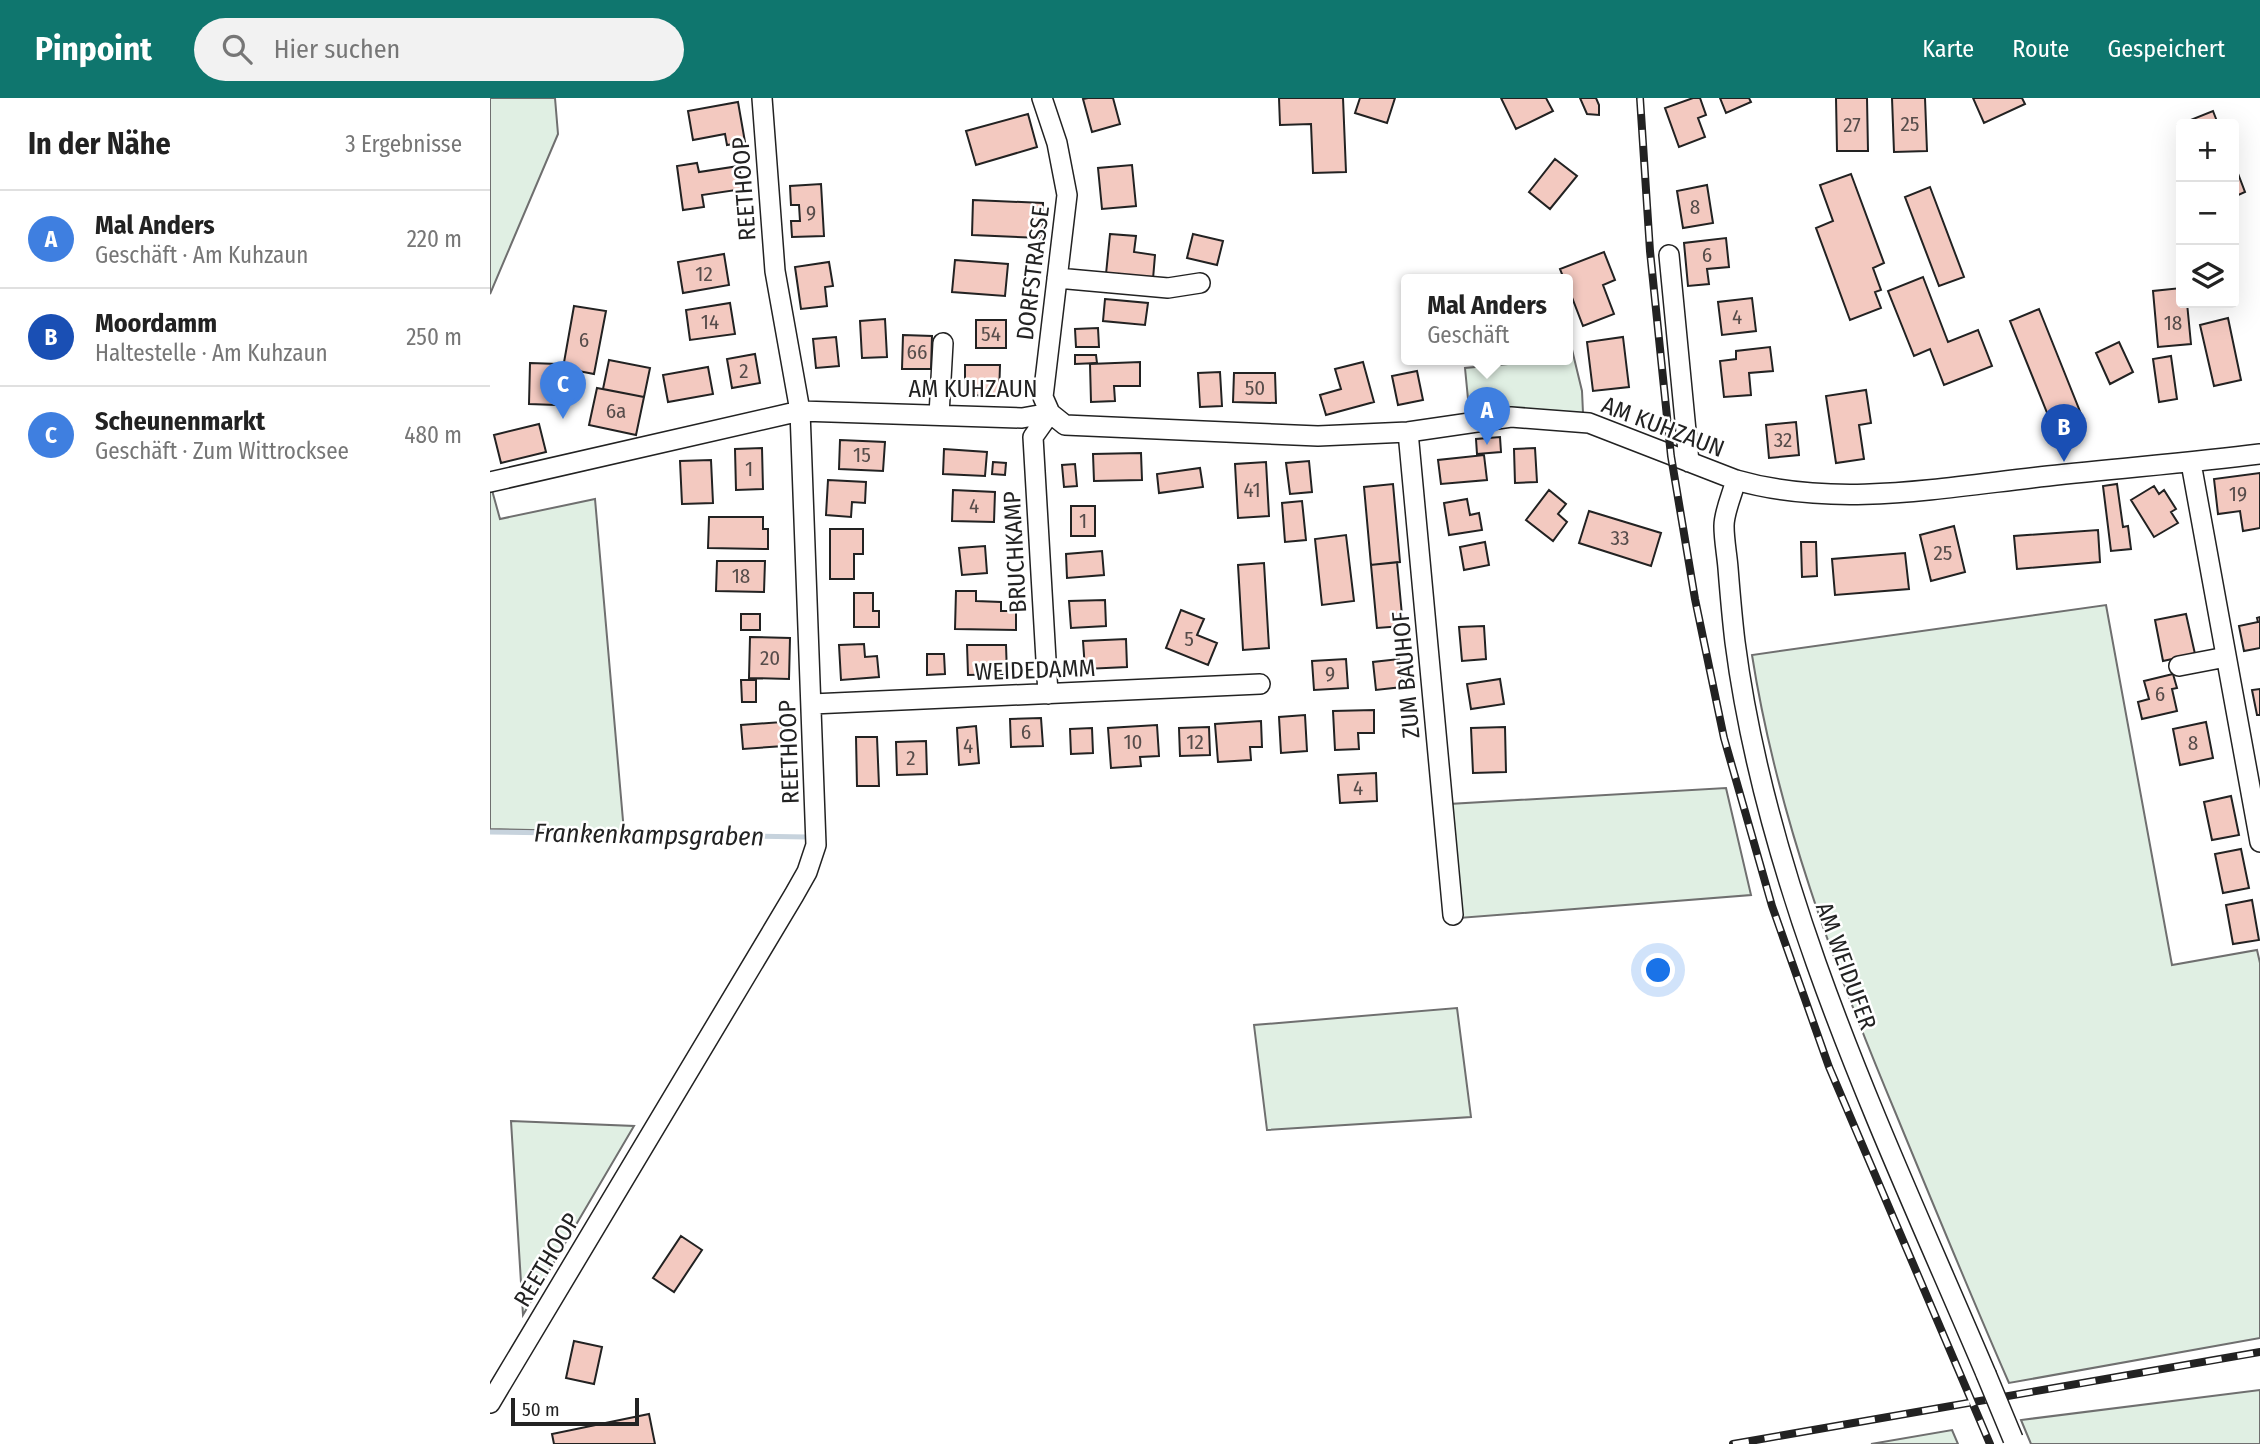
<!DOCTYPE html>
<html lang="de">
<meta charset="utf-8">
<style>
body{margin:0;font-family:"Fira Sans Condensed",sans-serif;background:#f2f2f2;color:#222}
.controls{position:absolute;right:21px;top:21px;display:grid;overflow:hidden;border-radius:7px;box-shadow:0 7px 28px #0002}
.controls button{width:63px;height:63px;display:grid;place-items:center;padding:0;border:0;border-bottom:2px solid #e0e0e0;background:#fff;color:#222;font:35px sans-serif}
.scale{position:absolute;left:21px;bottom:18px;width:128px;box-sizing:border-box;padding-left:7px;border:4px solid #222;border-top:0;font-size:19px;line-height:24px;white-space:nowrap;color:#222;-webkit-text-stroke:5px #fff;paint-order:stroke}
.you{position:absolute;left:1169px;top:873px;width:24px;height:24px;margin:-18px;border:5px solid #fff;border-radius:50%;background:#1a73e8;box-shadow:0 0 0 10px #1a73e833}
.badge{display:grid;place-items:center;width:46px;height:46px;border-radius:50%;background:#0f766e;color:#fff;font-size:23px;font-weight:700}
.pin{position:absolute;translate:-50% -58px;filter:drop-shadow(0 2px 4px #0008)}
.pin::after{content:'';position:absolute;top:37px;width:24px;height:21px;background:inherit;clip-path:polygon(0 0,100% 0,50% 100%)}
.popup{position:absolute;left:911px;top:176px;width:172px;height:91px;box-sizing:border-box;display:grid;place-content:center;border-radius:7px;background:#fff;filter:drop-shadow(0 2px 5px #0005);font-size:23px;white-space:nowrap;color:#767676}
.popup b{font-size:26px;color:#222}
.popup::after{content:'';position:absolute;left:50%;top:100%;margin-left:-14px;border:14px solid transparent;border-top-color:#fff}
.list{margin:0;padding:0;list-style:none}
h2{display:flex;justify-content:space-between;align-items:center;height:91px;margin:0;padding:0 28px;font-size:30px}
h2 small{font-size:23px;font-weight:400;color:#767676}
.list li{display:grid;grid-template-columns:46px 1fr auto;gap:21px;align-items:center;box-sizing:border-box;height:98px;padding:0 28px;border-top:2px solid #e0e0e0}
.list b{display:block;font-size:26px;white-space:nowrap}
.list p{margin:0;font-size:23px;white-space:nowrap;color:#767676}
.list em{font-size:23px;font-style:normal;color:#767676}
.icon{flex:none;width:38px;height:38px;fill:none;stroke:currentColor;stroke-width:2;stroke-linecap:round;stroke-linejoin:round}
.map{position:relative;flex:none;width:1770px;height:1346px;overflow:hidden}
header{display:flex;align-items:center;gap:42px;box-sizing:border-box;height:98px;padding:0 35px;background:#0f766e;color:#fff}
header strong{font-size:33px}
nav{display:flex;gap:38px;margin-inline-start:auto;font-size:24px}
.search{width:490px;height:63px;background:#f2f2f2;display:flex;align-items:center;gap:18px;box-sizing:border-box;padding:0 24px;border-radius:38px;color:#767676;font-size:26px}
main{display:flex}
aside{flex:1;background:#fff}
.map>svg:first-child{display:block}
.green{fill:#e0efe3;stroke:#6f6f6f;stroke-width:2}
.lines{fill:none;stroke-linecap:round;stroke-linejoin:round}
.stream{stroke:#c7d3dd;stroke-width:5}
.building{fill:#f3c9c0;stroke:#222;stroke-width:2}
.minor-casing{stroke:#222;stroke-width:22}
.minor{stroke:#fff;stroke-width:19}
.rail-casing{stroke:#222;stroke-width:8}
.rail{stroke:#fff;stroke-width:5;stroke-dasharray:16;stroke-linecap:butt}
.minor-bridge-casing{stroke:#222;stroke-width:22;stroke-linecap:butt}
.minor-bridge{stroke:#fff;stroke-width:19}
.labels{text-anchor:middle;dominant-baseline:central;stroke-width:5;stroke-linejoin:round;paint-order:stroke}
.number-label{font-size:21px;fill:#564c4a}
.street-label{font-size:24px;fill:#222;stroke:#fff}
.water-label{font-size:26px;font-style:italic;fill:#222;stroke:#fff}
</style>
<header>
<strong>Pinpoint</strong>
<div class="search"><svg class="icon" aria-label="search" viewBox="0 0 24 24"><circle cx="10" cy="10" r="6"/><path d="M15 15l6 6"/></svg>Hier suchen</div>
<nav><a>Karte</a><a>Route</a><a>Gespeichert</a></nav>
</header>
<main>
<aside>
<h2>In der Nähe<small>3 Ergebnisse</small></h2>
<ul class="list">
<li><span class="badge" style="background:#3f7fe0">A</span><div><b>Mal Anders</b><p>Geschäft · Am Kuhzaun</p></div><em>220 m</em></li>
<li><span class="badge" style="background:#1a4fb4">B</span><div><b>Moordamm</b><p>Haltestelle · Am Kuhzaun</p></div><em>250 m</em></li>
<li><span class="badge" style="background:#3f7fe0">C</span><div><b>Scheunenmarkt</b><p>Geschäft · Zum Wittrocksee</p></div><em>480 m</em></li>
</ul>
</aside>
<div class="map">
<svg width="1770" height="1346" viewBox="0 0 1770 1346">
<rect width="100%" height="100%" fill="#fff"/>
<!-- green -->
<path class="green" d="M0 0H65L68 36 0 196Z
M1078 235 1092 293 1093 315 979 311 975 270 1028 265 1029 261H1078Z
M0 385 10 421 105 401 134 734 0 731Z
M1616 507 1682 867 1767 852 1770 865V1240L1519 1285C1480 1196 1443 1106 1406 1016 1344 868 1287 716 1262 557Z
M1236 690 1261 797 969 820 959 706Z
M967 910 981 1019 777 1032 764 927Z
M21 1023 144 1028 33 1217Z
M1770 1292V1346H1541L1531 1322Z
M1462 1332 1468 1346H1381Z"/>
<g class="lines">
<!-- stream -->
<path class="stream" d="M0 734 317 739"/>
</g>
<!-- building -->
<path class="building" d="M598 0H623L630 26 602 34 593 1Z
M789 0H853L856 74 823 75 821 26 790 27Z
M870 0H905L897 25 865 15Z
M1011 0H1056L1063 13 1026 31Z
M1090 0H1106L1109 7V17L1097 16Z
M1203 0H1210L1216 17 1208 20 1215 39 1189 49 1175 10Z
M1230 0H1259L1261 4 1236 15Z
M1346 0H1377L1378 53H1347Z
M1402 0H1435L1437 53 1404 54Z
M1483 0H1532L1535 6 1494 25Z
M248 4 255 44 237 47 235 36 203 42 198 13Z
M1723 13 1728 26H1691V36L1688 27Z
M538 16 547 49 486 67 476 33Z
M1065 61 1087 78 1060 111 1039 94Z
M207 65 209 74 249 68 253 91 212 97 214 109 193 112 187 68Z
M1744 65 1755 94 1744 99Z
M642 67 646 108 612 111 608 70Z
M1361 76 1394 165 1383 170 1391 192 1385 194 1391 210 1360 222 1326 130 1343 123 1330 87Z
M331 86 334 138 302 139 301 123H310L309 107H301L300 88Z
M1217 87 1223 125 1193 130 1187 93Z
M1440 89 1474 179 1449 188 1415 99Z
M483 102 553 105 552 140 482 137Z
M620 136 646 138 644 154 665 157 663 181 616 176Z
M703 136 733 143 727 167 697 160Z
M1236 140 1239 169 1217 171 1219 186 1198 188 1194 145Z
M1114 154 1125 182 1113 187 1124 216 1093 228 1078 189V181H1074L1070 171Z
M234 156 239 187 193 195 188 164Z
M465 162 518 166 515 198 462 194Z
M339 164 343 188 335 189 337 208 311 211 305 169Z
M1433 179 1458 244 1488 232 1502 268 1454 287 1440 251 1424 258 1398 193Z
M1691 190V205H1697L1701 246 1668 249 1663 193Z
M1262 200 1266 233 1232 237 1228 204Z
M615 201 658 205 655 227 613 223Z
M240 205 245 236 200 242 196 212Z
M84 208 116 213 104 276 73 270Z
M1549 211 1595 326 1566 337 1520 223Z
M1738 220 1751 282 1724 288 1710 227Z
M395 221 397 259 372 260 370 223Z
M486 222H516V250H486Z
M608 230 609 249H586L585 231Z
M413 237 442 238 441 271H412Z
M346 239 349 268 326 270 323 241Z
M1133 239 1139 289 1103 293 1097 244Z
M1629 244 1643 274 1620 286 1606 255Z
M1280 249 1283 273 1259 275 1261 297 1234 299 1230 263 1246 261V253Z
M265 256 270 285 242 290 237 261Z
M585 257H606L607 265 585 266Z
M1681 258 1687 301 1669 304 1663 261Z
M119 262 160 270 154 299 113 291Z
M650 264V288H624L625 303 601 304 600 266Z
M873 264 884 304 836 317 830 297 851 291 845 271Z
M40 265 68 266 66 307 39 306Z
M475 267H510L509 298 475 297Z
M218 269 223 296 178 304 173 277Z
M927 273 933 302 908 307 902 278Z
M730 274 732 308 710 309 708 275Z
M744 275H785L786 305 743 304Z
M107 290 154 299 146 337 99 327Z
M1376 292 1381 325 1369 327 1374 361 1346 365 1336 298Z
M1306 324 1309 357 1279 360 1276 327Z
M49 326 56 354 11 365 4 337Z
M1010 339 1011 354 987 356 986 341Z
M350 342 395 344 393 373 349 371Z
M272 350 273 391 246 392 245 351Z
M1045 350 1047 384 1025 385 1024 351Z
M454 351 497 354 495 378 453 376Z
M651 355 652 382 604 383 603 356Z
M994 357 997 382 951 386 948 362Z
M221 362 223 405 192 406 190 363Z
M819 363 822 394 800 396 796 365Z
M503 364 516 365 515 377 502 376Z
M776 364 779 418 748 420 745 366Z
M585 366 587 388 574 389 572 367Z
M710 370 713 389 669 395 667 376Z
M1770 375V430L1753 433 1750 413 1728 416 1724 381Z
M338 382 376 384 375 405 362 404 361 419 336 417Z
M903 386 910 464 881 467 874 389Z
M1627 386 1633 429 1638 428 1641 451 1621 453 1613 388Z
M1664 388 1669 396 1674 392 1686 411 1681 414 1688 425 1664 439 1641 402Z
M463 392 505 394 504 424 462 423Z
M1059 392 1076 406 1068 416 1077 424 1063 443 1036 422Z
M977 401 980 417 989 415 992 432 959 437 954 405Z
M812 403 816 442 795 444 792 405Z
M581 408H605V438H581Z
M1099 413 1171 435 1161 468 1089 445Z
M219 419H273V431H278V451L218 450Z
M1464 428 1475 474 1441 483 1430 437Z
M340 431H373V456H364V481H340Z
M1608 432 1610 464 1527 471 1524 438Z
M856 437 864 503 832 507 825 441Z
M995 444 999 467 974 472 970 449Z
M1311 444H1326L1327 478 1312 479Z
M495 448 497 475 472 477 469 450Z
M612 453 614 477 577 480 576 456Z
M1415 455 1419 491 1345 497 1342 461Z
M227 463H275L274 494 226 493Z
M907 464 913 528 887 530 881 467Z
M774 465 779 550 753 552 748 467Z
M466 493H486V503L511 504V513H526V532L465 531Z
M364 495H383V513H389V529H364Z
M615 502 616 528 581 530 579 503Z
M691 512 714 521 707 537 727 545 718 567 676 550Z
M251 516H270V532H251Z
M1696 516 1705 556 1673 563 1665 522Z
M1770 519V550L1754 553 1749 528 1768 524 1767 520Z
M994 528 996 561 972 563 969 529Z
M260 539 300 540 299 581 259 580Z
M636 541 637 569 595 571 593 543Z
M374 546 375 559 387 558 389 579 351 582 349 547Z
M477 547H516L517 576 478 577Z
M437 556H454L455 576 437 577Z
M856 561 858 590 824 592 822 563Z
M909 561 912 589 886 592 883 564Z
M1683 576 1687 590 1682 591 1687 613 1652 621 1648 604 1659 601 1654 583Z
M1010 581 1014 606 981 611 977 586Z
M251 582H266V604H252Z
M1770 591V617H1767L1762 592Z
M884 612V635H868L869 651 845 652 843 613Z
M815 617 817 653 791 655 789 619Z
M551 620 553 648 521 649 520 621Z
M771 623 772 649H760L761 662 728 664 725 626Z
M292 624 294 648 253 651 251 627Z
M1716 624 1723 660 1690 667 1683 631Z
M667 627 669 658 650 659 651 668 621 670 618 630Z
M486 628 489 665 469 667 467 630Z
M719 629 720 657 690 658 689 630Z
M1015 629 1016 674 983 675 981 630Z
M602 630 603 655 581 656 580 631Z
M366 639H387L389 688H367Z
M436 643 437 676 407 677 406 644Z
M886 675 887 703 850 705 848 677Z
M1741 698 1749 737 1722 742 1714 704Z
M1751 751 1759 790 1733 795 1725 756Z
M1762 802 1769 842 1743 846 1736 807Z
M191 1138 212 1152 184 1194 163 1180Z
M84 1243 112 1249 104 1286 76 1280Z
M159 1316 165 1346H64L62 1336Z"/>
<g class="lines">
<defs>
<path id="minor" d="M552 0 567 45 577 97 553 299 560 315 575 327 828 338 918 334 1021 319 1099 325 1246 382C1347 411 1456 389 1558 378 1629 370 1699 365 1770 356
M1179 157 1199 364
M567 180 678 190 710 185
M449 317 453 245
M918 334 963 817
M1701 365 1770 744
M1246 382C1242 397 1234 414 1234 428 1234 442 1237 457 1238 470 1240 495 1242 519 1245 544 1278 799 1396 1041 1496 1276
M0 384 310 313 532 320 560 315
M1689 568 1736 559
M558 596 543 339 560 315
M322 606 770 586
M0 1305 304 797 317 774 326 747 310 313 285 173 272 0"/>
</defs>
<!-- minor casing -->
<use href="#minor" class="minor-casing"/>
<!-- minor -->
<use href="#minor" class="minor"/>
<defs>
<path id="rail" d="M1150 0 1160 153 1181 358 1205 501 1234 640 1282 808 1339 969 1500 1346
M1243 1346 1770 1254"/>
</defs>
<!-- rail casing -->
<use href="#rail" class="rail-casing"/>
<!-- rail -->
<use href="#rail" class="rail"/>
<defs>
<path id="minor-bridge" d="M1496 1276 1523 1341"/>
</defs>
<!-- minor-bridge casing -->
<use href="#minor-bridge" class="minor-bridge-casing"/>
<!-- minor-bridge -->
<use href="#minor-bridge" class="minor-bridge"/>
</g>
<g class="labels">
<!-- number labels -->
<g class="number-label">
<text x="1420" y="26">25</text>
<text x="1362" y="27">27</text>
<text x="1205" y="109">8</text>
<text x="321" y="115">9</text>
<text x="1217" y="157">6</text>
<text x="214" y="176">12</text>
<text x="1247" y="219">4</text>
<text x="220" y="224">14</text>
<text x="1683" y="225">18</text>
<text x="501" y="236">54</text>
<text x="94" y="242">6</text>
<text x="427" y="254">66</text>
<text x="254" y="273">2</text>
<text x="765" y="290">50</text>
<text x="126" y="313">6a</text>
<text x="1293" y="342">32</text>
<text x="372" y="357">15</text>
<text x="259" y="371">1</text>
<text x="762" y="392">41</text>
<text x="1748" y="396">19</text>
<text x="484" y="408">4</text>
<text x="593" y="423">1</text>
<text x="1130" y="440">33</text>
<text x="1453" y="455">25</text>
<text x="251" y="478">18</text>
<text x="699" y="541">5</text>
<text x="280" y="560">20</text>
<text x="840" y="576">9</text>
<text x="1670" y="596">6</text>
<text x="536" y="634">6</text>
<text x="643" y="644">10</text>
<text x="705" y="644">12</text>
<text x="1703" y="645">8</text>
<text x="478" y="648">4</text>
<text x="421" y="660">2</text>
<text x="868" y="690">4</text>
</g>
<!-- street labels -->
<g class="street-label">
<text transform="translate(254 91) rotate(-94)">REETHOOP</text>
<text transform="translate(543 175) rotate(-83)">DORFSTRASSE</text>
<text x="483" y="291">AM KUHZAUN</text>
<text transform="translate(1173 329) rotate(21)">AM KUHZAUN</text>
<text transform="translate(525 454) rotate(-93)">BRUCHKAMP</text>
<text transform="translate(545 572) rotate(-2)">WEIDEDAMM</text>
<text transform="translate(916 577) rotate(-95)">ZUM BAUHOF</text>
<text transform="translate(299 654) rotate(-92)">REETHOOP</text>
<text transform="translate(1356 868) rotate(70)">AM WEIDUFER</text>
<text transform="translate(57 1162) rotate(-59)">REETHOOP</text>
</g>
<!-- water labels -->
<g class="water-label">
<text transform="translate(159 737) rotate(1)">Frankenkampsgraben</text>
</g>
</g>
</svg>
<div class="controls">
<button>+</button>
<button>−</button>
<button><svg class="icon" aria-label="layers" viewBox="0 0 24 24"><path d="M12 4l9 5-9 5-9-5zM3 14l9 5 9-5"/></svg></button>
</div>
<div class="scale">50 m</div>
<div class="you"></div>
<div class="pin badge" style="left:997px;top:347px;background:#3f7fe0">A</div>
<div class="popup"><b>Mal Anders</b>Geschäft</div>
<div class="pin badge" style="left:1574px;top:364px;background:#1a4fb4">B</div>
<div class="pin badge" style="left:73px;top:321px;background:#3f7fe0">C</div>
</div>
</main>
